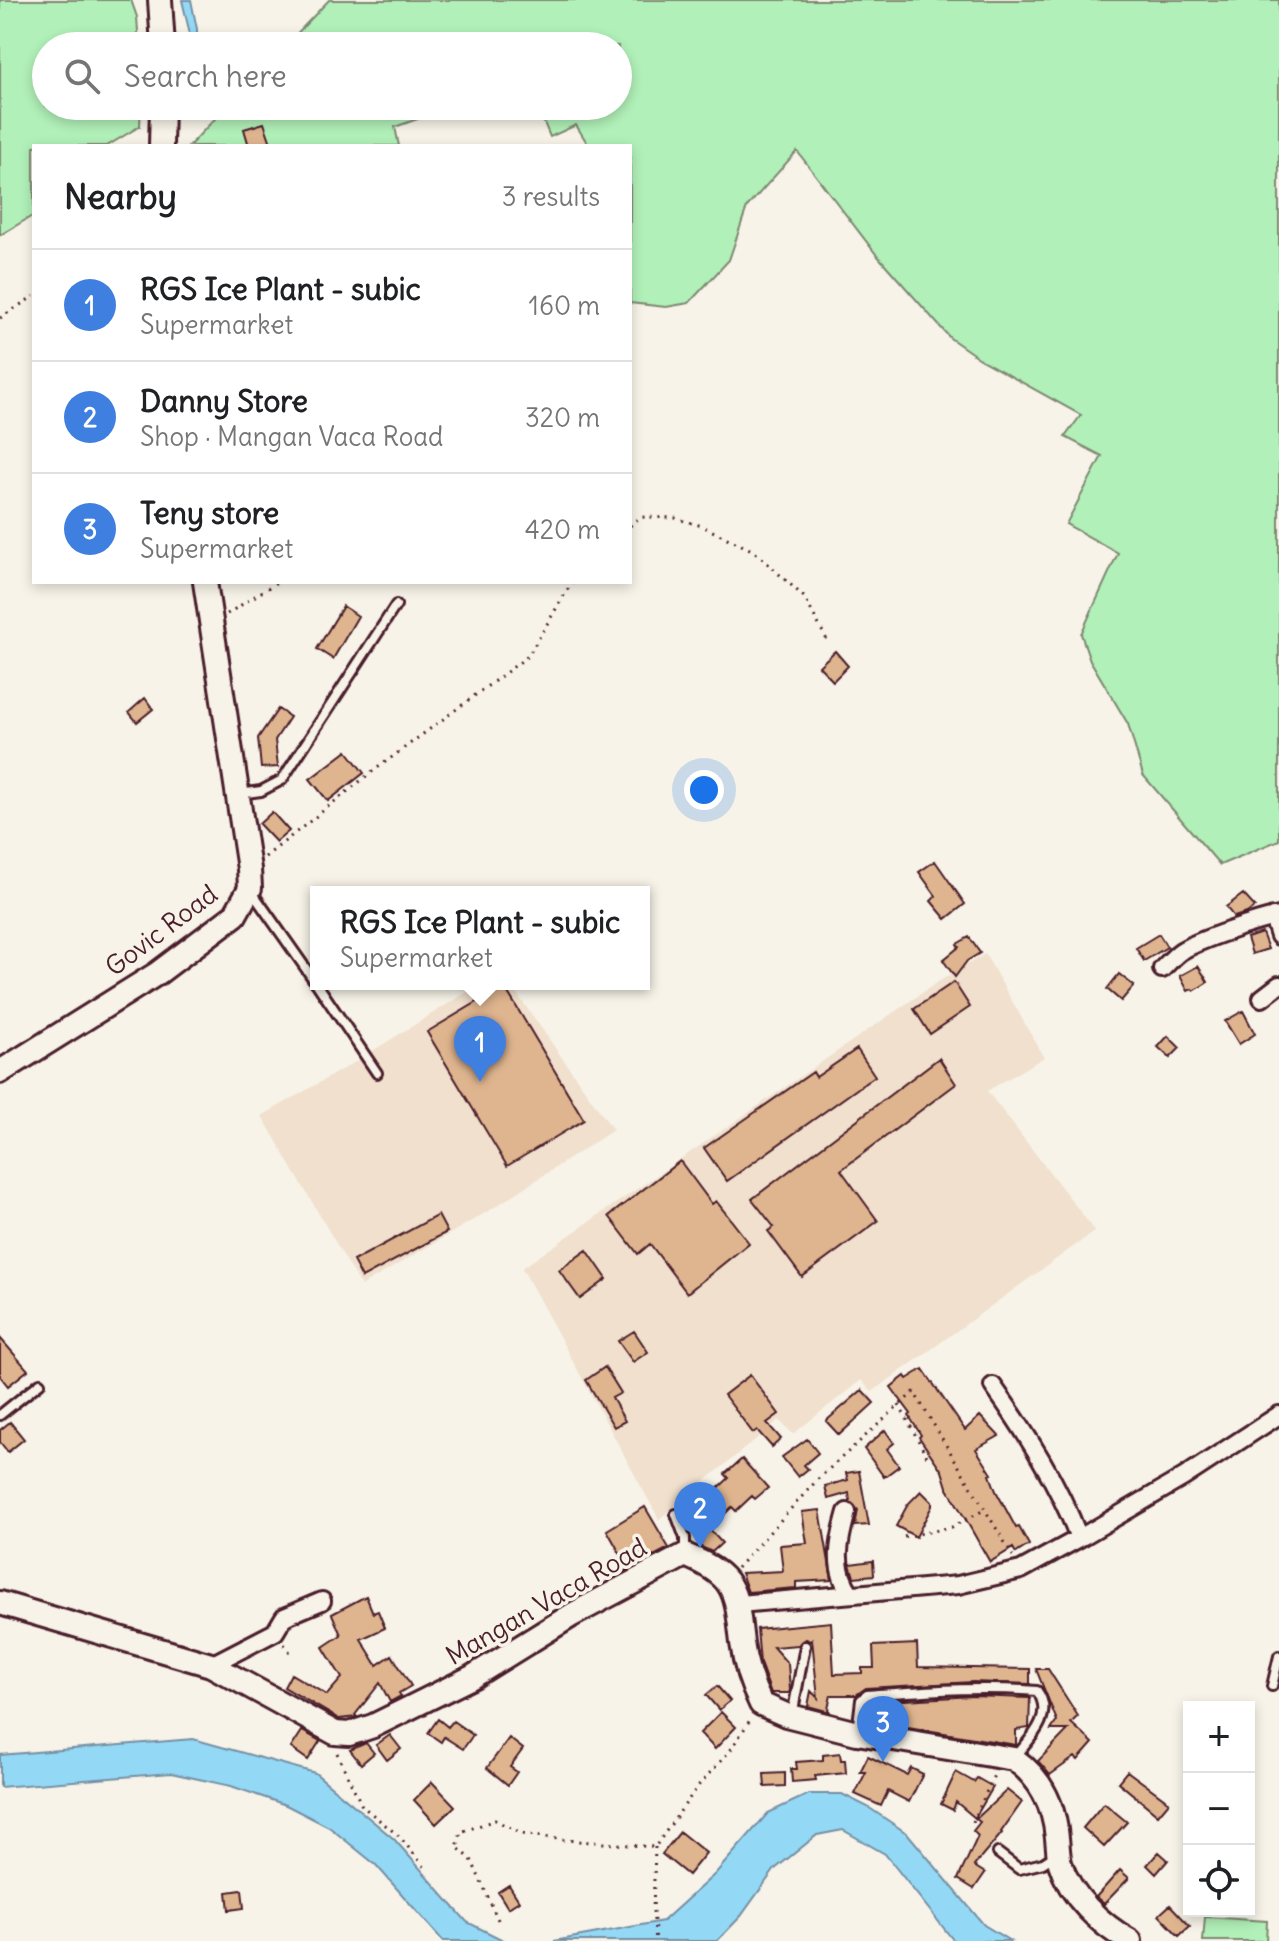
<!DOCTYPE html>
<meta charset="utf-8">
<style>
body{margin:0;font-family:Delius,sans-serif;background:#f2f2f2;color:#202124}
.controls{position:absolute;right:24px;bottom:24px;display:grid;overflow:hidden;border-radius:0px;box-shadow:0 4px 12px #0003}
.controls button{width:72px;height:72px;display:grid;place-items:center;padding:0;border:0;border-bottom:2px solid #e0e0e0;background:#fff;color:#202124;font:40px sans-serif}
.you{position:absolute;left:704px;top:790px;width:28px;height:28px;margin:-20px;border:6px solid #fff;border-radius:50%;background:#1a73e8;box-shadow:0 0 0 12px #1a73e833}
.badge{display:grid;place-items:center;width:52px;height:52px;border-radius:50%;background:#1f6fb2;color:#fff;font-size:26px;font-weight:700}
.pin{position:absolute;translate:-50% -66px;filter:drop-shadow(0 2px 4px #0008)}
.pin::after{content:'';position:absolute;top:42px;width:28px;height:24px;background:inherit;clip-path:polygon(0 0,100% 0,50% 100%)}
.popup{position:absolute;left:310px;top:886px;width:340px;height:104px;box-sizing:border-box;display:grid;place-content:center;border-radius:0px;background:#fff;filter:drop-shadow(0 2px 6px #0005);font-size:26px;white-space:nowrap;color:#757577}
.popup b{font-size:30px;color:#202124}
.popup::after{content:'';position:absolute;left:50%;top:100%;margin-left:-16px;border:16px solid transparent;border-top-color:#fff}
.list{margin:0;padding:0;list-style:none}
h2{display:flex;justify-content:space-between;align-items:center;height:104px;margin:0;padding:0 32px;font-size:34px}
h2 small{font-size:26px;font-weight:400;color:#757577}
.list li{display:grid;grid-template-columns:52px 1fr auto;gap:24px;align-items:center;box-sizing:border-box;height:112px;padding:0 32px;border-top:2px solid #e0e0e0}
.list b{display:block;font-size:30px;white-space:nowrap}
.list p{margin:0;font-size:26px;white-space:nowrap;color:#757577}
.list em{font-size:26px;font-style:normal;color:#757577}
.icon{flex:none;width:44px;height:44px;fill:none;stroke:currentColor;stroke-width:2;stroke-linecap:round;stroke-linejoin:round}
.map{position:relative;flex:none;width:1279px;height:1941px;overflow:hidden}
.search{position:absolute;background:#fff;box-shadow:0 4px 12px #0003;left:32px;top:32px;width:600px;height:88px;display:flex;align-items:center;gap:20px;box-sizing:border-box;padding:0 28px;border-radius:44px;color:#757577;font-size:30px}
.panel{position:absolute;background:#fff;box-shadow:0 4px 12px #0003;left:32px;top:144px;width:600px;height:440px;border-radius:0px}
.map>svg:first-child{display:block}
.built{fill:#f0e0cd}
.green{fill:#b1f0b8;stroke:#7e8872;stroke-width:2}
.water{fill:#93d9f5;stroke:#768fa4;stroke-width:2}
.building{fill:#dfb58f;stroke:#4a1f2b;stroke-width:2}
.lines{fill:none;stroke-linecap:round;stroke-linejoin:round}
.lane-casing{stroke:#4a1f2b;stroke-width:14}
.street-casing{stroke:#4a1f2b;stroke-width:22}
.secondary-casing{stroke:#4a1f2b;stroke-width:28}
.path{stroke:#4a1f2b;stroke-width:3;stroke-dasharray:2 6;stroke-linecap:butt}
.lane{stroke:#f7f3e8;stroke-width:8}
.street{stroke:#f7f3e8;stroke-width:16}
.secondary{stroke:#f7f3e8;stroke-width:22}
.labels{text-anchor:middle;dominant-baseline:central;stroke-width:7;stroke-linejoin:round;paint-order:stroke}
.street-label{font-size:26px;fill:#4a1f2b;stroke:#f7f3e8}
</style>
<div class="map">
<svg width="1279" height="1941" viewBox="0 0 1279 1941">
<rect width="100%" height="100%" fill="#f7f3e8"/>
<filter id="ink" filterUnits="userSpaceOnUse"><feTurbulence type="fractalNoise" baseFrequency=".0125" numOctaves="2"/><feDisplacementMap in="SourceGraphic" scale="16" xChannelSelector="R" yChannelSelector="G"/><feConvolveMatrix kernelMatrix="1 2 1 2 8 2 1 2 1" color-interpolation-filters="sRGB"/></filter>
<g filter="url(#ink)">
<!-- built -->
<path class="built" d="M262 892 316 971V984H325L371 1052 480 984H510L613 1130 490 1210 361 1286 262 1116 362 1058 260 915Z
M985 954 1044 1057 987 1091 1095 1231 872 1392 861 1380 793 1434 779 1420 659 1519 522 1268 938 982Z"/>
<!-- green -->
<path class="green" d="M0 0H131L137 17 139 46H46V106H141L140 126 107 146H34V215L0 235Z
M329 0H1279V840L1220 865 1143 775 1128 724 1090 660 1081 634 1118 553 1066 524 1102 456 1065 437 1081 415 983 361 950 338 876 254 797 151 747 207 729 260 689 303 666 307 630 303V146H589L576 125 550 137 537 106H618V46H285Z
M227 106H454L395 127 399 146H189Z
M1205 1917 1267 1921 1266 1941H1203Z"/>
<!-- water -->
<path class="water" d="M182 0H191L197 29V46H189V30Z
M193 1739 315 1773 394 1839 467 1922 505 1941H443L376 1865 329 1827 286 1805 231 1786 171 1773 0 1787V1755Z
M809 1794H842L868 1807 908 1834 984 1925 1010 1941H954L885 1854 843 1830 817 1835 775 1869 741 1916 717 1941H554L663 1921 715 1874 768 1813Z"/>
<!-- building -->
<path class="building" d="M264 123 272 146H249L244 129Z
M343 606 358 616 333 659 317 649Z
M835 651 848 666 833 681 819 666Z
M145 698 153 709 137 722 129 712Z
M278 709 290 717 275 740 278 767 261 768 258 738Z
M347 751 364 773 328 801 310 779Z
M272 812 289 831 276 842 259 824Z
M935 861 965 904 946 919 931 901 936 896 919 872Z
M1243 894 1255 907 1247 913 1234 917 1226 907Z
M1262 933 1268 949 1252 954 1247 938Z
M1159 934 1167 947 1144 961 1136 948Z
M969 937 980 953 967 961 955 977 943 960 959 947 957 944Z
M1198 966 1208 982 1194 991 1192 989 1188 991 1180 976Z
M1119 974 1134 986 1121 1001 1107 989Z
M954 982 970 1007 930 1034 914 1009Z
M504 986 584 1120 507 1166 427 1032Z
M1243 1011 1255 1034 1239 1044 1225 1021Z
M1168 1036 1180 1048 1170 1058 1158 1047Z
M857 1049 875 1076 727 1181 704 1148 813 1072 816 1077Z
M939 1058 956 1084 841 1170 878 1221 802 1277 768 1231 774 1227 752 1199Z
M680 1161 712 1204 716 1201 749 1243 687 1293 650 1244 638 1254 609 1216Z
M438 1215 447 1232 362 1278 353 1261Z
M587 1250 607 1279 580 1299 559 1270Z
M634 1331 648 1352 633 1362 618 1341Z
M0 1338 28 1370 8 1386 0 1376Z
M605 1367 621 1393 612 1398 625 1421 614 1427 586 1380Z
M923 1369 965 1430 980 1416 999 1436 976 1449 992 1474 990 1475 996 1491 1016 1528 1019 1527 1029 1545 1016 1553 1013 1548 990 1562 947 1487 942 1471 919 1437 921 1435 909 1416 911 1414 891 1387 905 1376 907 1379Z
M750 1375 779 1414 767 1423 781 1439 772 1447 757 1430 753 1433 724 1395Z
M862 1390 874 1403 839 1435 826 1421Z
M10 1422 24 1439 8 1452 0 1442V1430Z
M885 1430 894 1443 887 1449 899 1466 884 1477 864 1449Z
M807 1439 818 1453 804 1465 808 1469 798 1477 782 1457Z
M742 1459 768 1488 755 1499 752 1496 736 1511 732 1507 709 1529 722 1543 712 1552 699 1546 702 1542 688 1527 679 1508 688 1501 695 1510 729 1478 725 1474Z
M859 1471 869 1525 855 1526 858 1510 850 1502 849 1493 828 1499 825 1486 848 1480 846 1473Z
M921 1491 932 1502V1506L916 1537 896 1526 908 1504Z
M645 1507 669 1548 625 1571 621 1565 625 1562 607 1530Z
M820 1510 832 1580 796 1582V1588L748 1592 741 1573 783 1571 780 1545 807 1543 802 1512Z
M873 1561 874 1575 854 1577 850 1564Z
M366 1596 373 1613 378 1611 385 1628 361 1639 377 1665 392 1655 411 1686 399 1693 401 1696 390 1702 380 1683 355 1715 357 1717 339 1719 284 1687 291 1674 327 1695 342 1678 323 1647 341 1635 332 1614Z
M831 1622 834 1674 862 1673V1668H874L873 1646 917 1644 918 1667 1030 1669V1684L973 1682 866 1688 856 1695H831L828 1709 830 1712 808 1706 811 1691 818 1698 812 1639 810 1641 806 1639 798 1645 773 1647 788 1664 790 1690 789 1693H771L760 1663 757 1629Z
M1036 1669H1048L1078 1716 1071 1723 1093 1743 1078 1760 1075 1757 1050 1775 1038 1761 1068 1730H1051L1057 1721Z
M717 1686 730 1701 719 1710 706 1695Z
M973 1696 1030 1698 1029 1728 1016 1730V1745L866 1720 870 1702Z
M721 1712 736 1727 715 1749 700 1733Z
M438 1719 448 1727 453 1721 473 1735 463 1749 444 1737 441 1742 428 1733Z
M302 1731 320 1741 308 1760 291 1748Z
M390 1735 401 1749 387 1760 376 1745Z
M509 1738 523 1749 510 1767 517 1772 508 1785 487 1768Z
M366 1743 374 1753 361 1764 350 1750Z
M840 1753 841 1760H845L846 1773 815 1776 816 1780 792 1782 791 1769H797L796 1762 823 1760V1755Z
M868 1756 907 1775 911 1768 923 1774 909 1802 888 1791 881 1806 855 1794 866 1772H860Z
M1127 1771 1169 1802 1158 1815 1118 1782Z
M956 1772 974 1782 977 1778 993 1787 975 1818 956 1802 953 1810 941 1804Z
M785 1773V1786L765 1787 764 1774Z
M432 1782 455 1806 436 1824 414 1800Z
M1007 1790 1022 1802 1001 1832 1002 1833 974 1866 985 1873 974 1889 958 1879 978 1836 973 1831 980 1822 976 1819Z
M1104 1803 1127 1822 1104 1847 1083 1828Z
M680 1832 706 1853 688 1875 662 1854Z
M1159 1852 1168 1860 1156 1874 1147 1865Z
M1120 1870 1129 1878 1104 1904 1096 1897Z
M509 1885 519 1901 508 1908 498 1892Z
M242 1890 244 1908 229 1910 227 1892Z
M1170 1905 1190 1926 1179 1936 1159 1915Z"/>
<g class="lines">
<defs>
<path id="lane" d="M239 794 261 791 282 780 396 605
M252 892 316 983
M317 984 377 1073
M0 1415 40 1383
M676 1514 685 1538V1555
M1272 1686 1279 1656
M792 1716 805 1646
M857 1732 861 1700 867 1695C924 1691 980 1686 1037 1691 1055 1715 1031 1738 1016 1756
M998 1853 1019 1869 1043 1863 1057 1854"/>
<path id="street" d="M1273 917 1279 936
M1162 969C1168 963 1174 956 1181 951 1201 939 1256 921 1279 916
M1262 998 1279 985
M993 1386C1027 1434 1058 1483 1079 1538
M847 1512C839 1540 832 1568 851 1594
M739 1604 958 1585 1021 1570 1085 1535 1184 1477 1279 1415
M211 1665 275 1632 284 1617 322 1601"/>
<path id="secondary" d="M160 0 163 46
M161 146 162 106
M0 1072 158 973 235 915 250 888 249 869 205 582
M0 1603 211 1665 335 1733 349 1734 373 1726 472 1677 572 1615 685 1555C737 1576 736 1592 742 1643 745 1665 751 1684 761 1704L786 1715 857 1733 1014 1759C1041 1778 1054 1805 1057 1838 1058 1847 1058 1855 1060 1863 1070 1896 1101 1925 1130 1941"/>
</defs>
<!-- lane casing -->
<use href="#lane" class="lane-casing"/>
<!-- street casing -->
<use href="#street" class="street-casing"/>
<!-- secondary casing -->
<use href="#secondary" class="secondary-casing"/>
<!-- path -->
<path class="path" d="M0 318 34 296
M630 526 640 517 675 518 702 526 754 551 804 597 827 640
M227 614 277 582
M265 857 368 775 528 656 572 582
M899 1405 929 1460
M904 1537 952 1527 986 1509
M737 1568 818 1479 914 1392 1013 1556
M284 1644 292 1655
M337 1753 362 1806 399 1836 427 1870
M973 1822 994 1775
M655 1847 653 1911 656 1941
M498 1920 471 1859 457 1847 461 1832 495 1820 522 1834 565 1840 655 1847 698 1786 730 1751 750 1720"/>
<!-- lane -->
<use href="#lane" class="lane"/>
<!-- street -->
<use href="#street" class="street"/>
<!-- secondary -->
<use href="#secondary" class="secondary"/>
</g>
</g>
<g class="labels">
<!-- street labels -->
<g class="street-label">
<text transform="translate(161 930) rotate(-37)">Govic Road</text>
<text transform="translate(546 1601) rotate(-30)">Mangan Vaca Road</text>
</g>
</g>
</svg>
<div class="controls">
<button>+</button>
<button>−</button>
<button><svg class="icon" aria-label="locate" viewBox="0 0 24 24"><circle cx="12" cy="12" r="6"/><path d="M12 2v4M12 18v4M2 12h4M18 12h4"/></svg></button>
</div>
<div class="you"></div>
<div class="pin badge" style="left:480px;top:1082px;background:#3f7fe0">1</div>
<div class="popup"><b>RGS Ice Plant - subic</b>Supermarket</div>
<div class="pin badge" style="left:700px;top:1548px;background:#3f7fe0">2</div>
<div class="pin badge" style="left:883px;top:1762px;background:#3f7fe0">3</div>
<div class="search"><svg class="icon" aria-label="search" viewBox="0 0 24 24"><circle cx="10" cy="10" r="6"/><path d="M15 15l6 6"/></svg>Search here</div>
<section class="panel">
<h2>Nearby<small>3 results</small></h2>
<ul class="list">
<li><span class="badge" style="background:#3f7fe0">1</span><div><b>RGS Ice Plant - subic</b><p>Supermarket</p></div><em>160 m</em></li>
<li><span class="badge" style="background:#3f7fe0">2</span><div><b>Danny Store</b><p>Shop · Mangan Vaca Road</p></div><em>320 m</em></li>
<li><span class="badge" style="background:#3f7fe0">3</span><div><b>Teny store</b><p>Supermarket</p></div><em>420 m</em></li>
</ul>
</section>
</div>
